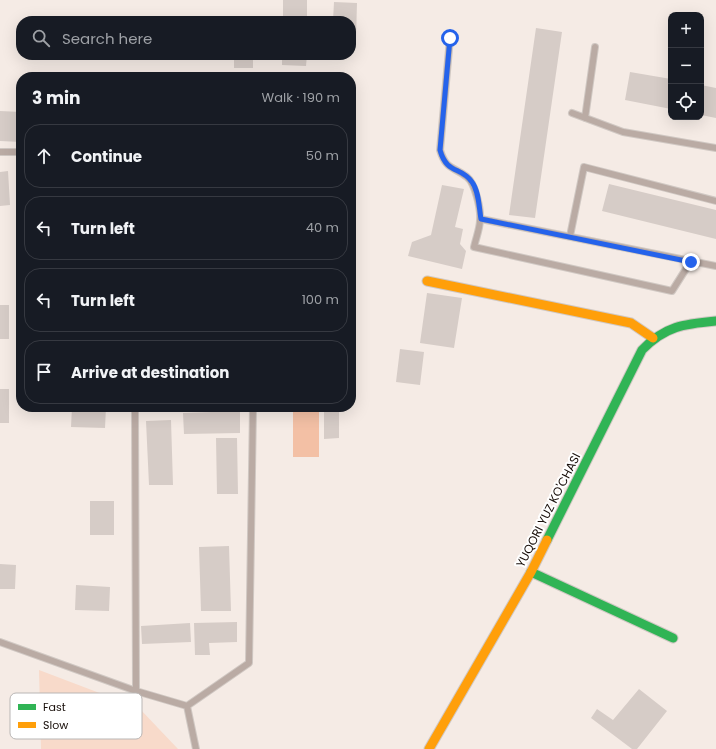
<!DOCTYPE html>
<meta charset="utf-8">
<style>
body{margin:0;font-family:Poppins,sans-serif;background:#20242c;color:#f1f3f6}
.controls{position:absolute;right:12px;top:12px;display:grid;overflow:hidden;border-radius:8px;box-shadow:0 4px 16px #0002}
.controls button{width:36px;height:36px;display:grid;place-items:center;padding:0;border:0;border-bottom:1px solid #363941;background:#171b24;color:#f1f3f6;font:20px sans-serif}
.stop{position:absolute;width:12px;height:12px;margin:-9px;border:3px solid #2563eb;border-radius:50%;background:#fff}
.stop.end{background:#2563eb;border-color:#fff;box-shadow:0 1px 4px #0008}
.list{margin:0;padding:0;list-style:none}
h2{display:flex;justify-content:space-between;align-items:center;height:52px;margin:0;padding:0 16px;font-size:17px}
h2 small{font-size:13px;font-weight:400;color:#9ea1a6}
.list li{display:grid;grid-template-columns:26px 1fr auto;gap:12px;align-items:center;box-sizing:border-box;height:64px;margin:0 8px 8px;padding:0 8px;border:1px solid #363941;border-radius:16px}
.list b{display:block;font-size:15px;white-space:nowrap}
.list em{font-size:13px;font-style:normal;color:#9ea1a6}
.icon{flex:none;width:22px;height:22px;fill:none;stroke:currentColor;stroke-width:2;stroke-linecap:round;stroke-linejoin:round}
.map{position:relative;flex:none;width:716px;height:749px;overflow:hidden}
.search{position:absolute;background:#171b24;box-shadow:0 4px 16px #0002;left:16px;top:16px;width:340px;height:44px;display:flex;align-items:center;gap:10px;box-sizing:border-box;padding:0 14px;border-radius:16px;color:#9ea1a6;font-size:15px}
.panel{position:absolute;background:#171b24;box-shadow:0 4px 16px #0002;left:16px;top:72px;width:340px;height:340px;border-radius:16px}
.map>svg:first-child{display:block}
.green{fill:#f8daca}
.water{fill:#f3c0a5}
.building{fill:#d6ccc7}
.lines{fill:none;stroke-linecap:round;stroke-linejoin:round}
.lane-casing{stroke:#d0c8c3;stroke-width:8}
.fast-casing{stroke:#d0c8c3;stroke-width:11}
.slow-casing{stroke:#d0c8c3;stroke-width:11}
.lane{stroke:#baaba4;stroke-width:6}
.fast{stroke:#30b455;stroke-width:9}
.slow{stroke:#ff9f0a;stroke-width:9}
.route{stroke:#2563eb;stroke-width:5}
.labels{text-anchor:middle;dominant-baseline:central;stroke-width:4;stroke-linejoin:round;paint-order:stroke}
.street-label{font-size:12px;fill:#170d08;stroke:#fff}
.key{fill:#fff;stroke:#b9b6b5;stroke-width:1}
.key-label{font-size:11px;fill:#170d08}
</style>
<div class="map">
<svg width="716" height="749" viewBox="0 0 716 749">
<rect width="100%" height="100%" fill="#f5ebe5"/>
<!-- green -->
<path class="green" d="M39 670 139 708 178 749H41Z"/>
<!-- water -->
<path class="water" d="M293 407H319V457H293Z"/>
<!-- building -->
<path class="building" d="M283 0H307V21H283Z
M334 2 357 3 356 38H351V21H333Z
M253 17V21H234V18Z
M536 28 562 32 535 218 509 215Z
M234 55H253V68H234Z
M282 55H307L306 66 282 65Z
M630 72 671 79V109L625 100Z
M701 85 716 88V118L701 115Z
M0 111 21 112V142L0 141Z
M8 171 10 205 0 206V172Z
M609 184 716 210V239L602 211Z
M442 185 464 189 455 227 463 229 460 244 466 251 462 269 408 256 412 242 431 235Z
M427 293 462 298 454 348 420 343Z
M0 305H9V339H0Z
M400 349 424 352 420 385 396 382Z
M0 389H9V423H0Z
M72 407H106L105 428 71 427Z
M324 407H339V438L324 439Z
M240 411V433L184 434 183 413Z
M171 420 173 485H149L146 421Z
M216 438H237L238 494H217Z
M90 501H114V535H90Z
M229 546 231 611H201L199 547Z
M0 564 16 565 15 589H0Z
M76 585 110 587 109 611 75 610Z
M237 622V642L209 643 210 655H195L194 623Z
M190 623 191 642 142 644 141 626Z
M639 689 667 711 637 749H632L591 718 597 709 613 720Z"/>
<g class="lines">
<defs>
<path id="lane" d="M450 38 440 150C446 170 453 166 467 177 475 183 481 209 480 220 480 228 476 238 474 247L672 291 691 261
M572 113 623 132 716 148
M585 118 595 47
M0 152H21
M481 219 716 266
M570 236 584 167 716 201
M135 407 136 691
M0 642 136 691 187 706
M187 706 249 663 253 407
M187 706 196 749"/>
<path id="fast" d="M547 540 642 350C665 326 684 324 716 321
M531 572 673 638"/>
<path id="slow" d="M427 281 631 323 653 338
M429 749 531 572 547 540"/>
</defs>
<!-- lane casing -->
<use href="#lane" class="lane-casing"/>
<!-- fast casing -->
<use href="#fast" class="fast-casing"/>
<!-- slow casing -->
<use href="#slow" class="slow-casing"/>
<!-- lane -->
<use href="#lane" class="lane"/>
<!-- fast -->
<use href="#fast" class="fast"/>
<!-- slow -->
<use href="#slow" class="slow"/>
</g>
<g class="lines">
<!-- route -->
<path class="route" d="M450 38 440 150C447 175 461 166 472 182 479 191 479 208 481 219L691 262"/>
</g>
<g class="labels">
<!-- street labels -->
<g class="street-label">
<text transform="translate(548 510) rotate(-63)">YUQORI YUZ KO'CHASI</text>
</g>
</g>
<!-- legend -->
<rect x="10" y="693" width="132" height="46" rx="6" class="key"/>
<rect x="18" y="704" width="18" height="6" fill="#30b455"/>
<rect x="18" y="722" width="18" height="6" fill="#ff9f0a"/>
<g class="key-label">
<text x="43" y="711">Fast</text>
<text x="43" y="729">Slow</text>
</g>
</svg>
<div class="controls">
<button>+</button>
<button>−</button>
<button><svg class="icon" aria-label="locate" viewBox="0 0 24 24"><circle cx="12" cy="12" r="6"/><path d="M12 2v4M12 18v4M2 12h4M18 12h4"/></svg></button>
</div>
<div class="stop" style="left:450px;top:38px"></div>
<div class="stop end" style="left:691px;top:262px"></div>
<div class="search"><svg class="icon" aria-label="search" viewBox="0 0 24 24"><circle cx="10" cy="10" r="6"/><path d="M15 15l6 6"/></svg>Search here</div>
<section class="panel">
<h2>3 min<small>Walk · 190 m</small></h2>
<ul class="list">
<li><svg class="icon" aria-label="ahead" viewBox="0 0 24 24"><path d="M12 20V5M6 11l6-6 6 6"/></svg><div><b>Continue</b></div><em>50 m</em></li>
<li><svg class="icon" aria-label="left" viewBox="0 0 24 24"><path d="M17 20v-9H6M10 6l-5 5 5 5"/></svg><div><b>Turn left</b></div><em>40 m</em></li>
<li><svg class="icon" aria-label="left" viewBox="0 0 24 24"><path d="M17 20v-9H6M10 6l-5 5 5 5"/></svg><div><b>Turn left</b></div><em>100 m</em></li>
<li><svg class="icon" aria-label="arrive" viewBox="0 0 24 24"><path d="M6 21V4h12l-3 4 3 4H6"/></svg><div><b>Arrive at destination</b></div></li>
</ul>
</section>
</div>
